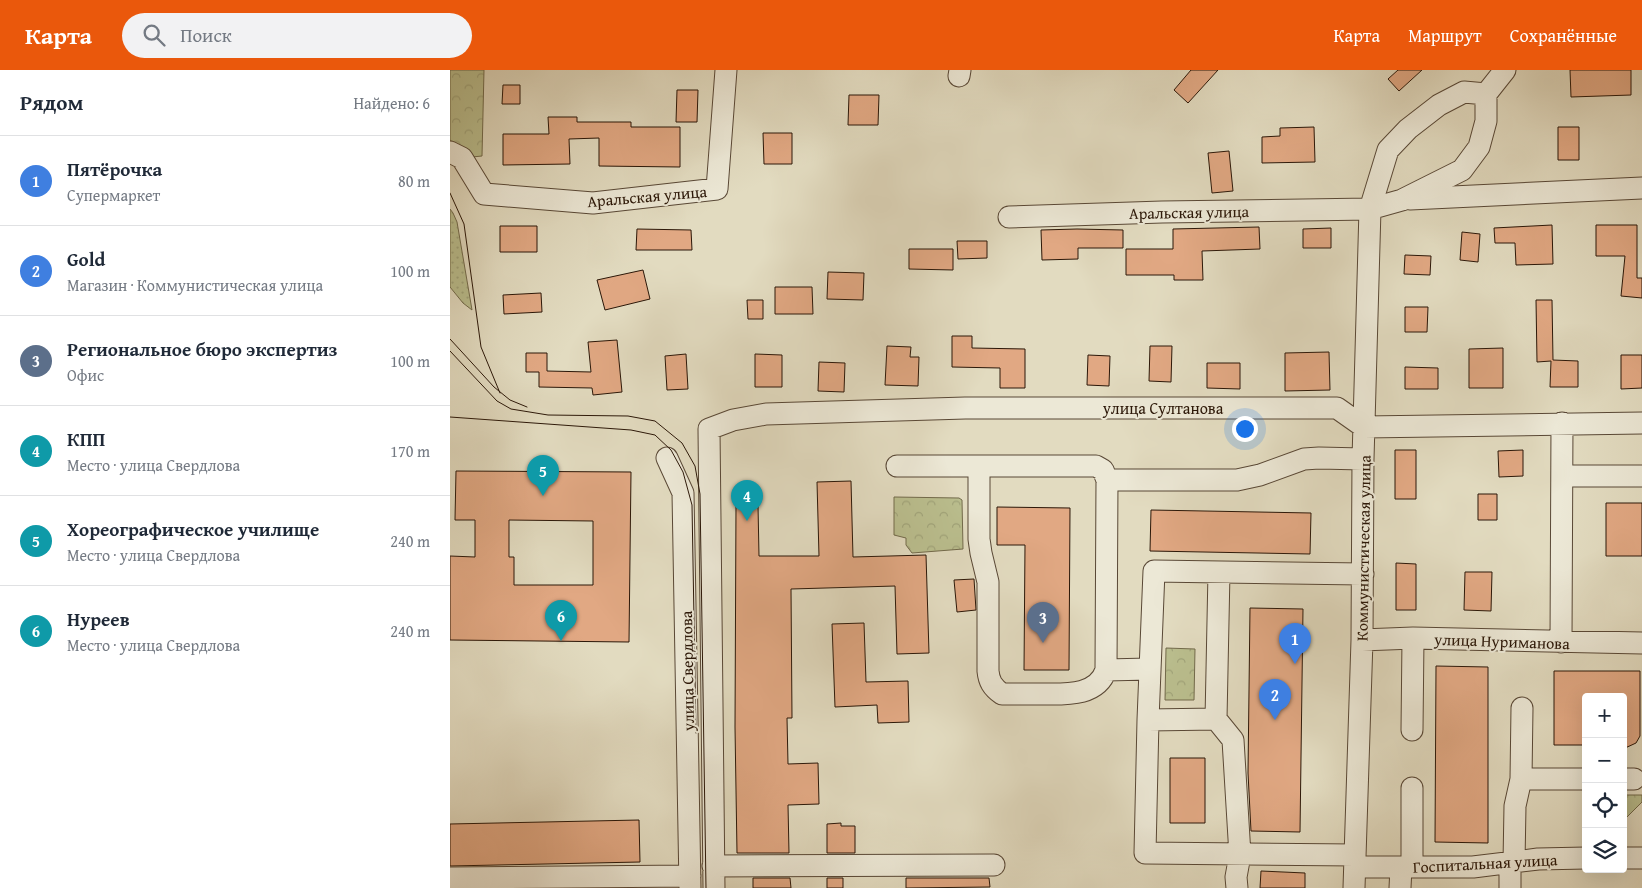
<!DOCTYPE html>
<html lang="ru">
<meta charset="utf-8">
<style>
body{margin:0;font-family:"Gentium Book Plus",serif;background:#f2f2f3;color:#1f2937}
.controls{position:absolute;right:15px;bottom:15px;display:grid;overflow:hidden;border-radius:5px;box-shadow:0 5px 20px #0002}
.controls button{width:45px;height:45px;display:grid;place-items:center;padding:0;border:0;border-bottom:1px solid #e0e1e3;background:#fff;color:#1f2937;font:25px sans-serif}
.you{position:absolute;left:794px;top:358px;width:18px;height:18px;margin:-12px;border:4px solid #fff;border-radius:50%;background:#1a73e8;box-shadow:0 0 0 8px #1a73e833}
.badge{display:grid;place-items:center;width:32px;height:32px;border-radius:50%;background:#ea580c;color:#fff;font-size:16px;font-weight:700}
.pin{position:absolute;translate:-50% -41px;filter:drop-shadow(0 1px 2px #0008)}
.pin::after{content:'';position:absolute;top:26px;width:18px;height:15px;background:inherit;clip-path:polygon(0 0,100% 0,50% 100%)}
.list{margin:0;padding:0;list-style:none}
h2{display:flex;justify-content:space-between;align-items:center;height:65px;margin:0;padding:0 20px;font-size:21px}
h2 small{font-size:16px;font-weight:400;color:#747a83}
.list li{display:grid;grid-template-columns:32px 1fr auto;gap:15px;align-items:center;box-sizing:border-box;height:90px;padding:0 20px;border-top:1px solid #e0e1e3}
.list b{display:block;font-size:19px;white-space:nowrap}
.list p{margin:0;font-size:16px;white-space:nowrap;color:#747a83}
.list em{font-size:16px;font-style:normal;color:#747a83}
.icon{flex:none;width:28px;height:28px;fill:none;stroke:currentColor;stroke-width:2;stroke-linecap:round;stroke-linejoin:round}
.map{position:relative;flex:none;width:1192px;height:818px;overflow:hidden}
header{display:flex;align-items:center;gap:30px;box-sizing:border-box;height:70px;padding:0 25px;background:#ea580c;color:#fff}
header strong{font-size:24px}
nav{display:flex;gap:28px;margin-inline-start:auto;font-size:18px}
.search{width:350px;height:45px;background:#f2f2f3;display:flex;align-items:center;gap:12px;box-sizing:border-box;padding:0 18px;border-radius:28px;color:#747a83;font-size:19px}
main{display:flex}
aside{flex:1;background:#fff}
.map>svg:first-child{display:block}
.grass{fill:url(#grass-dots);stroke:#726a4b}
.park{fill:url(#park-crowns);stroke:#726a4b}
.building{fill:#e1a883;stroke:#2b1708;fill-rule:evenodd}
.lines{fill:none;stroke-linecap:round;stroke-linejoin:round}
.minor-casing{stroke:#594836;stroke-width:23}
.minor{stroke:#ece8d6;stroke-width:21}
.tram{stroke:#2b1708;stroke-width:1}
.labels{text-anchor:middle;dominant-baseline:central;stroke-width:4;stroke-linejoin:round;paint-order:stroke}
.street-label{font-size:16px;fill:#2b1708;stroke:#ece8d6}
</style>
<header>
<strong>Карта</strong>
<div class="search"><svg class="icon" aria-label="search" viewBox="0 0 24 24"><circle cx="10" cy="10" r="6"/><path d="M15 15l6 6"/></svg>Поиск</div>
<nav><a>Карта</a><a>Маршрут</a><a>Сохранённые</a></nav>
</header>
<main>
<aside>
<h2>Рядом<small>Найдено: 6</small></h2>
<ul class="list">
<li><span class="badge" style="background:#3f7fe0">1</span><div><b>Пятёрочка</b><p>Супермаркет</p></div><em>80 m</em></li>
<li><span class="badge" style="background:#3f7fe0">2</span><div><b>Gold</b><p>Магазин · Коммунистическая улица</p></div><em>100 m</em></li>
<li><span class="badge" style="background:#5c6f8a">3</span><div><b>Региональное бюро экспертиз</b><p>Офис</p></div><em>100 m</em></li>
<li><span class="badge" style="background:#0f9aa8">4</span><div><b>КПП</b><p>Место · улица Свердлова</p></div><em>170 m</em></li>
<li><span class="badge" style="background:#0f9aa8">5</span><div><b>Хореографическое училище</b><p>Место · улица Свердлова</p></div><em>240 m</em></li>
<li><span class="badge" style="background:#0f9aa8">6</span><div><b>Нуреев</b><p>Место · улица Свердлова</p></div><em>240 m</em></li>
</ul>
</aside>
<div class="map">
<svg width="1192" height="818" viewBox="0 0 1192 818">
<defs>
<pattern id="grass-dots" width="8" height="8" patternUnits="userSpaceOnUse" patternTransform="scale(1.25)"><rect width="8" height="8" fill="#babe8e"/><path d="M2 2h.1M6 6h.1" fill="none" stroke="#a0a379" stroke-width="1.8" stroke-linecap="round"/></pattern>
<pattern id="park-crowns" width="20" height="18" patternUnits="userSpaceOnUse" patternTransform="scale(1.25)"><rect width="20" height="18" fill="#babe8e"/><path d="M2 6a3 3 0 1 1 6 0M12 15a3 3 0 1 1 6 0" fill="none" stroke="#a0a379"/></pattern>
</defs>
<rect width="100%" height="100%" fill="#e2dbc0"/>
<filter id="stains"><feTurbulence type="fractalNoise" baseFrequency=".004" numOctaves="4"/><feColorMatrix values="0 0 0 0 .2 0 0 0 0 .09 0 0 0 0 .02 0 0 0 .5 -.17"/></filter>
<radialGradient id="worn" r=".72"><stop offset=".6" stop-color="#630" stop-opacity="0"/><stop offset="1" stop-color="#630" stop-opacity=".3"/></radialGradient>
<!-- grass -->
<path class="grass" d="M0 139 3 143 7 152 22 240 13 233 0 217Z"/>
<!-- park -->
<path class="park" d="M0 0H34L32 86 22 87 0 70Z
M444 427 509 428 512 430 513 479 462 483 456 475V468L444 465Z
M716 578 745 579 744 630H715Z
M1173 725H1192V732L1173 751Z"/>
<!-- building -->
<path class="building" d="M741 0H768L738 33 724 20Z
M948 0H972L949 21 938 9Z
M1120 0H1181V25L1121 27Z
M53 15H70V34H52Z
M227 20H248L247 52H226Z
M399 25H429L428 55H398Z
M98 47H127V52H181V57H230V97L149 96V68L119 69 120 94 53 95V64H99Z
M864 57 865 92 812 93V67L830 66V58Z
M1108 57H1129V90H1108Z
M313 63H342V94H314Z
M779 81 783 121 762 123 758 83Z
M1102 155 1103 194 1066 195 1065 173H1045L1044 158Z
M1146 155H1187V208H1192V228L1171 226 1175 186H1146Z
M50 156H87V182H50Z
M809 157 810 179 752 181 753 210H724V205H676V179H723V159Z
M881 158V178H853V159Z
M187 159 241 160 242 180H186Z
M627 159 673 160V178H628V189L592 190 591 160Z
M1012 162 1030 164 1028 192 1010 190Z
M507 171H537V188L508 189Z
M459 179H503V200L459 199Z
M955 185 981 186 980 205 954 204Z
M193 200 200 229 155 240 147 210Z
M378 202 414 203 413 230 377 229Z
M325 217H362L363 244H325Z
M91 223 92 242 54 244 53 225Z
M297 230H313V249H298Z
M1086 230H1102L1103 290 1128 291V317H1100L1101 291 1087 292Z
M955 237H978L977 262H955Z
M502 266H522V278L575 279V318H550V298L502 297Z
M167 270 172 322 143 325 142 318 89 317V302H76V283H97V301L141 302 138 272Z
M437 276 461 277 460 287H469L468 316 435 315Z
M700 276H722L721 312 699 311Z
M1053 278V318H1019V279Z
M879 282 880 320 835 321V283Z
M236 284 238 319 217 320 215 286Z
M305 284 332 285V317H305Z
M638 285 660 286 659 316 637 315Z
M1171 285H1192V318L1171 319Z
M369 292 395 293 394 322 368 321Z
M757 293H790V319L757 318Z
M955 297 988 298V319H955Z
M945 380H966V429H945Z
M1073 380V406L1049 407 1048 381Z
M6 401 181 402 179 572 0 570V486L25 487V450H5ZM59 450 143 451V515H64V487H59Z
M401 411 403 487 476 485 479 583 447 584 445 516 341 519 342 648H337L338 694 368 693 369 734 338 735 339 783H287L285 657 286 435H308L309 486H369L367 412Z
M1028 424H1047V450H1028Z
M1156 433H1192V486H1156Z
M547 437 620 438 619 600H574L575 475H547Z
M701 440 861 443 860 484 700 481Z
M946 493 966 494V540H946Z
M1015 502H1042L1041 541 1014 540Z
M524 509 526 540 507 542 504 510Z
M800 538 853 539 850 762 801 761 798 703Z
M414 553 416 612 458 611 459 652 428 653 427 635 385 637 382 554Z
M986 596 1038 597V773L985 772Z
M1104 601H1190V666L1186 673 1173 679V627H1136V675H1104Z
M720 688H755V753H720Z
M189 750 190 792 0 796V754Z
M391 753V756H405V783H377V754Z
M811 801 855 803V818H810Z
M303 808H340L341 818H303Z
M377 808H393V818H377Z
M456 808H539L540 817 456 818Z"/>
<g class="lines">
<defs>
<path id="minor" d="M509 6 510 0
M1036 24 1014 22 989 35 958 59 938 80 920 139 952 130 1012 100 1029 77 1036 51V24L1055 0
M0 82 12 88 34 124 143 133 267 119 276 0
M960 129 1192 118
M559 147 712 142 920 139 913 389 912 570 904 818
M217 388 233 423 240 818
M447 396H646L653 400 657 410 656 600C647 627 614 624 591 624 578 624 565 624 552 624 542 617 539 611 538 601V512L531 483 529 469V396
M1112 406H1192
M657 410H787L810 405 854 389 869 388 913 389
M769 502 766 649 783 670 790 785 786 807 787 818
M912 570 963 568 1192 573
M1111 572 1112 353
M656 600 699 599
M1072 638 1071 709H1136
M698 650 766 649
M962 660 963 568
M1173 709H1184
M905 785 695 783 698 650 704 501 913 504
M1173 788H1192
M1064 792 1065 736 1071 709
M263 796 544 795
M905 797H1023L1088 789 1136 788
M962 797V718
M0 808 240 806
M264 818 259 359 283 350 316 344 515 338H887L914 357 1192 353
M950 818 951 797
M1060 818V793"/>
</defs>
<!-- minor casing -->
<use href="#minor" class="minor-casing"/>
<!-- minor -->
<use href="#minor" class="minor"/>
<!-- tram -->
<path class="tram" d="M0 123 14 154 31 277 50 323
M0 269 44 317 60 330 77 337
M0 281 47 331 61 339 98 345 178 346 205 351 232 373 245 396 250 424 256 818
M0 347 181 360 205 365 221 380 233 402 242 435 246 663"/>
</g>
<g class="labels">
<!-- street labels -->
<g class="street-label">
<text transform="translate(197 126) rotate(-5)">Аральская улица</text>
<text transform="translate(739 142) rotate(-1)">Аральская улица</text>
<text x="713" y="338">улица Султанова</text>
<text transform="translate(913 478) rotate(-89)">Коммунистическая улица</text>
<text transform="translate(1052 571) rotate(2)">улица Нуриманова</text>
<text transform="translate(237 601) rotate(-91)">улица Свердлова</text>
<text transform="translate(1035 793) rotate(-3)">Госпитальная улица</text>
</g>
</g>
<rect width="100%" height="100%" filter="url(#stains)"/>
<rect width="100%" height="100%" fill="url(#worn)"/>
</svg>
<div class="controls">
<button>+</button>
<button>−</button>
<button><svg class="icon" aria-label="locate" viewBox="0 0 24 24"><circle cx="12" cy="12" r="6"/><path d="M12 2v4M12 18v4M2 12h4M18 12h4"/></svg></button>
<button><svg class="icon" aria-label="layers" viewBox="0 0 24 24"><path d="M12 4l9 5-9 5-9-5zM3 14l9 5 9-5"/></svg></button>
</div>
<div class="you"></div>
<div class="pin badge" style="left:845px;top:594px;background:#3f7fe0">1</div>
<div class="pin badge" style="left:825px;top:650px;background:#3f7fe0">2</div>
<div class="pin badge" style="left:593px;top:573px;background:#5c6f8a">3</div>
<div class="pin badge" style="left:297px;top:451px;background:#0f9aa8">4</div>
<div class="pin badge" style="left:93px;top:426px;background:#0f9aa8">5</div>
<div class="pin badge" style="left:111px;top:571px;background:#0f9aa8">6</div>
</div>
</main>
